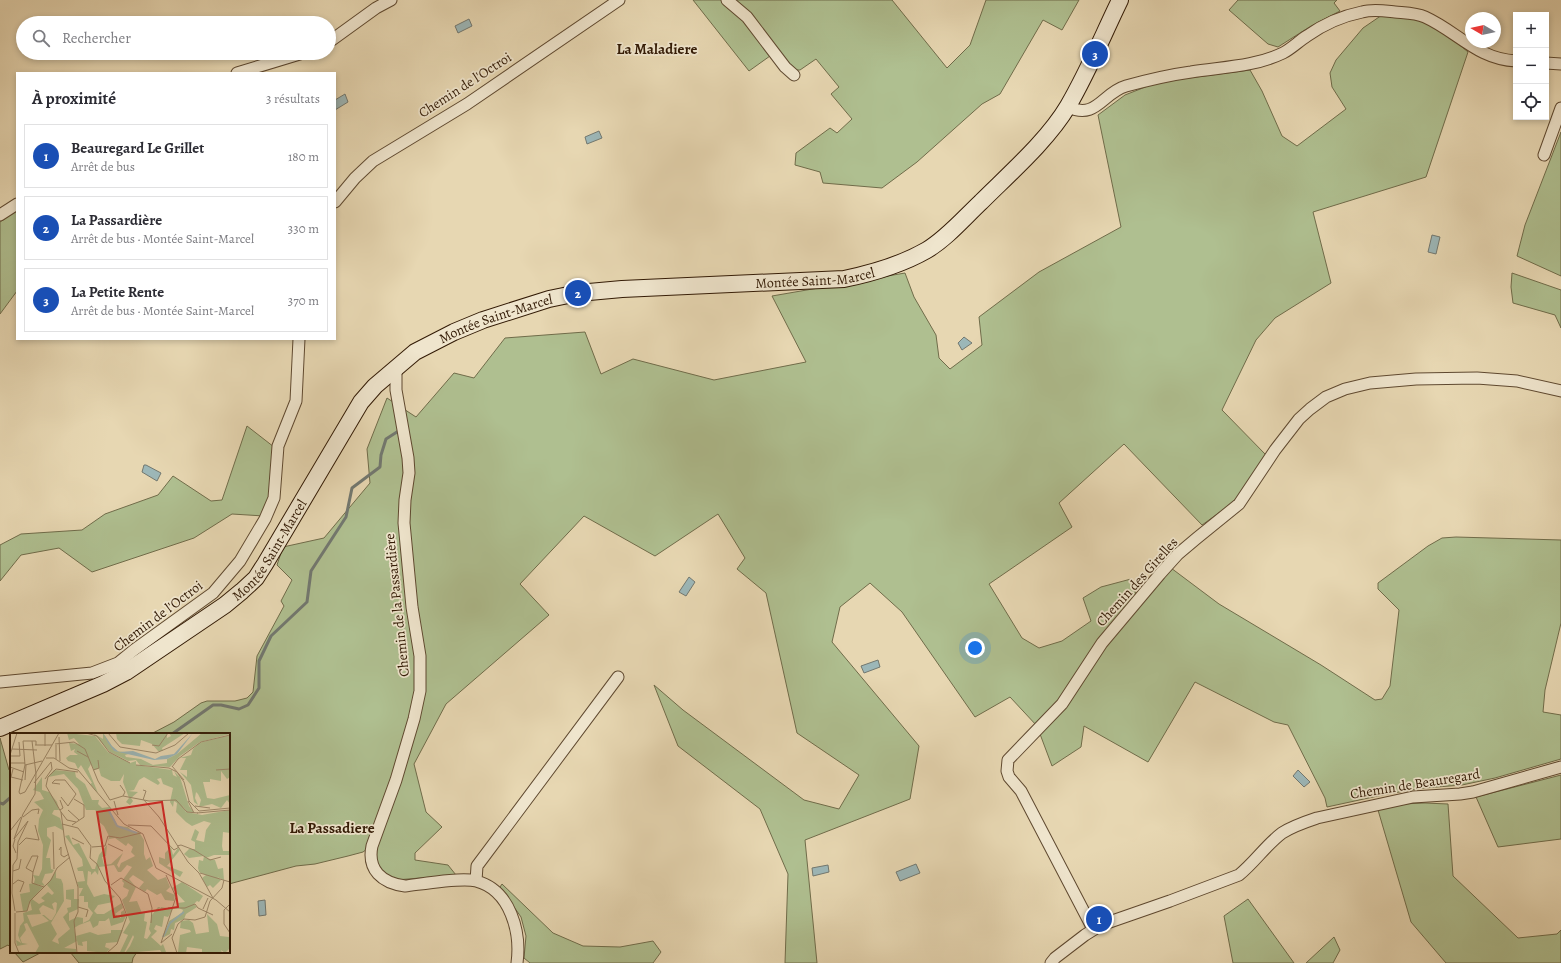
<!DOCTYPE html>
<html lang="fr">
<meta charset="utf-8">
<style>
body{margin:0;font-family:Alegreya,serif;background:#f2f2f3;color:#2b2b33}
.controls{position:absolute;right:12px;top:12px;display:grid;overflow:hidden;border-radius:0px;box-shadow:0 2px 6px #0003}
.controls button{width:36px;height:36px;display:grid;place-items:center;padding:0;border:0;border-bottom:1px solid #e1e1e2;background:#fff;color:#2b2b33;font:20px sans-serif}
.compass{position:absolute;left:1465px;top:12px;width:36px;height:36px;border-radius:50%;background:#fff;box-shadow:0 2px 6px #0003;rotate:279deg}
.you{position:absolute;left:975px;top:648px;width:14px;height:14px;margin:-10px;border:3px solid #fff;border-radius:50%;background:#1a73e8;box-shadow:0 0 0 6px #1a73e833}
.badge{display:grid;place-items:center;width:26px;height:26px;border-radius:50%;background:#8f2418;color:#fff;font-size:13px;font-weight:700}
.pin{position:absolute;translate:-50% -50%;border:2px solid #fff;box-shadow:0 1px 4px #0006}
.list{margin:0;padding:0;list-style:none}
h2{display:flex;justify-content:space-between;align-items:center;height:52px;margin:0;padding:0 16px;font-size:17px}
h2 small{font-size:13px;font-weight:400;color:#7c7c81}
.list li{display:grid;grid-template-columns:26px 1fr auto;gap:12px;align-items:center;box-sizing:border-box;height:64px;margin:0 8px 8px;padding:0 8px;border:1px solid #e1e1e2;border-radius:0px}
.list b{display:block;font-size:15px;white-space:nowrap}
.list p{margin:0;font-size:13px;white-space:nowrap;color:#7c7c81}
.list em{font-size:13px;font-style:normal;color:#7c7c81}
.icon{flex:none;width:22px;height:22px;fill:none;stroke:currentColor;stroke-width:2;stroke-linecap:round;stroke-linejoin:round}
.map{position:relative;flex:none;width:1561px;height:963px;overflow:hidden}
.search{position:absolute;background:#fff;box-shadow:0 2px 6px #0003;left:16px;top:16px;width:320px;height:44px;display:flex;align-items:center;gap:10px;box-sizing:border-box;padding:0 14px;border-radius:22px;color:#7c7c81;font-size:15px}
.panel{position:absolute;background:#fff;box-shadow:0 2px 6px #0003;left:16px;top:72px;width:320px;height:268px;border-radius:0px}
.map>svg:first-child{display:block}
.green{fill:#afbf90;stroke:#706c4a}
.water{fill:#9cb7b8;stroke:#727870}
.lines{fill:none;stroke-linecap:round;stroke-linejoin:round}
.stream{stroke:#727870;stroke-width:3}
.street-casing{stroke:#5f4930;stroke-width:13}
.secondary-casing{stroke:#321a05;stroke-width:18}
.street{stroke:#efe5cd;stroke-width:11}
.secondary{stroke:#efe5cd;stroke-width:16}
.labels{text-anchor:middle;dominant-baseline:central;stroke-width:3.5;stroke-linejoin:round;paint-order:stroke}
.street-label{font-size:14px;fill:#321a05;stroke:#efe5cd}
.neighbourhood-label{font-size:15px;font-weight:bold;fill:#321a05;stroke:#efe5cd}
.inset-river{fill:none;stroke:#9cb7b8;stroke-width:2}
.inset-road{fill:none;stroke:#9f8b6d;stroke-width:1}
.view{fill:#d62828;fill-opacity:0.15;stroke:#d62828;stroke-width:2}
.inset-edge{fill:none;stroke:#321a05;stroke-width:2}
</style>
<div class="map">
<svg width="1561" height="963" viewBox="0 0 1561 963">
<rect width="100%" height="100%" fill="#e7d7b2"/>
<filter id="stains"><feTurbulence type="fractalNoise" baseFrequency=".005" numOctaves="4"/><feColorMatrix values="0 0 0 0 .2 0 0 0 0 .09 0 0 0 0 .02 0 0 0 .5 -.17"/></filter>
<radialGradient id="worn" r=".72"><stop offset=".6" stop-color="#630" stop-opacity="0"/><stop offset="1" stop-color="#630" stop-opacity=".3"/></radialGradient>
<!-- green -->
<path class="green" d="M693 0H722L741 17 770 56 749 71Z
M733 0H892L947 68 970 45 986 0H1079L1062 30 1043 20 1000 94 982 104 917 162 882 188 823 183 820 172 795 165 796 153 830 128 837 133 852 119 831 94 839 87 816 59 800 70H793Z
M1238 0H1337L1334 3 1340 11 1311 26 1278 47 1268 44 1229 10Z
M1382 15C1397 16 1412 17 1425 22 1441 28 1455 41 1468 52L1426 177 1313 212 1331 283 1275 318 1256 340 1222 410 1266 455 1243 492 1227 507 1202 525 1124 444 1059 503 1072 527 989 584 1022 638 1039 648 1062 641 1091 621 1083 598 1101 587 1131 579 1139 604 1171 568 1219 604 1321 665 1375 700 1382 699 1390 686 1399 610 1378 589V583L1428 546 1442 538 1456 537 1561 540V623L1545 690 1543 712 1561 715V759L1495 778 1462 785 1424 788 1387 794 1327 807 1325 798 1288 725 1274 722 1195 682 1148 762 1084 726 1081 747 1052 766 1037 726 1010 697 975 717 902 612 870 583 840 607 832 642 919 746 910 799 805 840 817 963H785L788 874 760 809 678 746 654 685 683 710 804 800 839 809 859 775 797 733 766 593 737 569 745 558 718 514 655 556 584 516 520 584 549 615 446 704 414 764 426 812 442 827 415 853V860L448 865 456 875 396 880 385 876 367 849 363 852 348 856 315 864 296 866 229 884V734H151L174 722 201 703 207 701H235L247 698 253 692 257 656 284 606 281 601 292 580 277 565 283 547 324 538 370 483 367 449 387 398 416 417 454 373 474 378 505 338 585 332 601 374 633 359 714 380 806 362 772 296 905 273 914 297 936 335 939 358 950 369 982 345 979 317 1039 272 1121 227 1098 115 1125 95 1158 82 1250 70 1262 91 1282 136 1297 146 1346 109 1332 87 1330 73 1336 60 1363 28Z
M1561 132V276L1517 256 1525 225Z
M17 210V291L0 314V222Z
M1512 273 1561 290V328L1555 315 1513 303 1511 287Z
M247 426 274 447 270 495 264 516 232 514 194 538 92 572 59 548 21 555 0 581V545L21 534 82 530 105 514 158 495 173 476 211 501 222 500Z
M0 738 9 770 11 772V948L8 945 0 949Z
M1561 775V839L1498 847 1476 797Z
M1425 803 1448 804 1453 876 1518 938 1557 934 1561 930V963H1446L1411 922 1378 810 1401 804Z
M502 884 553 933 583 946 620 947 653 941 661 952 653 963H530L524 958 526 936 521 917 500 887Z
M1248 899 1294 963H1233L1224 916Z
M1334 937 1340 950 1333 963H1306Z
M14 952H42L23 962Z
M70 952H137L133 958 132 963H79Z"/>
<!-- water -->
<path class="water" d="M469 19 472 26 458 33 455 26Z
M345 94 348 102 335 110V100Z
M599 131 602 138 587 144 585 137Z
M1432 235 1440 237 1436 254 1428 252Z
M964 337 972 343 962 350 958 343Z
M144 465H146L161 473 157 481 142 472Z
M689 577 695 582 686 596 679 592Z
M878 660 880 667 864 673 861 666Z
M1298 770 1310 782 1304 787 1293 776Z
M916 864 920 873 900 881 896 872Z
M828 865 829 872 813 876 812 868Z
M265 900 266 915 259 916 258 901Z"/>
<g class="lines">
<!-- stream -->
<path class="stream" d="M172 734 213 705H221L239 709 248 705 259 688V661L271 636 307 602 311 571 346 517 352 488 380 467 381 455 386 439 400 430
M0 803 3 804 11 797"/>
<defs>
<path id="street" d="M727 0 747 17 785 67 794 75
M329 42 376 8 391 0
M1546 63 1561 64
M237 73 303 53
M1068 107C1097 120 1102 93 1126 86 1148 80 1169 75 1191 72 1222 67 1254 67 1283 53 1291 49 1299 41 1307 36 1324 24 1342 16 1362 12 1373 9 1385 11 1395 12 1405 13 1416 13 1425 17 1458 32 1477 59 1516 61
M1544 155 1561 108
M335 202 355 178 373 161 467 104 619 0
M0 215 17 204
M396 367V390L408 458 409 473 405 500 404 523 412 607 420 656V691L414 719 396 780 372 846C367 870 382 883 405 886 422 884 462 877 476 881 511 890 521 933 517 963
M0 682 92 673 118 663 134 650 213 593 240 561 265 519 274 498 278 446 296 401 299 339
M476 881 477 866 618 677
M1093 929 1021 791 1009 777 1007 771 1008 760 1062 704 1102 643 1160 574 1178 554 1197 538 1239 504 1275 450 1299 419 1310 409 1326 397 1345 389 1370 383 1416 379 1477 378 1517 381 1561 391
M1051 963 1055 958 1085 935 1101 925 1170 901 1239 875C1255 862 1266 845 1282 833 1293 826 1305 822 1317 818L1413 797 1460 794 1473 792 1561 767"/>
<g id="secondary">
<path id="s1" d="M0 728 103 684 126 672 225 605 242 591 256 578 265 564 361 402 375 386 415 352 454 332 483 320 549 299 578 293 622 289 844 279C873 273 901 265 927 250 947 238 964 218 981 202 1009 174 1048 140 1068 106 1088 72 1103 35 1120 0"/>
</g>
</defs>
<!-- street casing -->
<use href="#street" class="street-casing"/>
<!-- secondary casing -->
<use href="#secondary" class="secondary-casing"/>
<!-- street -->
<use href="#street" class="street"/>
<!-- secondary -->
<use href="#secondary" class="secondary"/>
</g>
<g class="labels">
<!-- street labels -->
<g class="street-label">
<text transform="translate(465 85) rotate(-33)">Chemin de l'Octroi</text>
<text stroke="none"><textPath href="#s1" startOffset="989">Montée Saint-Marcel</textPath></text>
<text stroke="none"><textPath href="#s1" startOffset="665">Montée Saint-Marcel</textPath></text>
<text stroke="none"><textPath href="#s1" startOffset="329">Montée Saint-Marcel</textPath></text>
<text transform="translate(1137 582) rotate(-48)">Chemin des Girelles</text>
<text transform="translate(397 605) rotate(-96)">Chemin de la Passardière</text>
<text transform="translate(158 616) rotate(-37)">Chemin de l'Octroi</text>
<text transform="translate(1415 784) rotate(-9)">Chemin de Beauregard</text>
</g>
<!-- neighbourhood labels -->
<g class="neighbourhood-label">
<text x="657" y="49">La Maladiere</text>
<text x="332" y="828">La Passadiere</text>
</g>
</g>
<!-- overview -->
<g transform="translate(10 733)">
<rect width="220" height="220" fill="#e7d7b2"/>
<path d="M57 0 85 3 98 19 120 30 126 28V32L162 37 163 42 167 44 164 38 170 44 179 73 184 79H177L172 72 176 79 192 82 220 77V100L213 99 212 113 213 118H220V122H204L196 125 205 127 208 136 213 135 214 147 207 144 211 147 203 155 200 152 197 154 192 145 196 142 189 139 188 135 189 127 193 128 194 123 179 125 174 121 179 116H185V109L181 107 185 96 189 99 186 107 194 109 196 97 201 90 194 88 182 93 176 89 166 79 167 70 164 68 163 74 160 69 163 55 153 51 151 45 147 46 150 50 148 52 134 44 129 47 124 57 118 58 128 59 121 65 123 68 120 72 116 69 119 65 113 49 114 41 110 48H101L91 43 89 36 84 37 81 31 78 36 88 60 80 51 82 50 71 32 68 36 65 30 58 28 56 25 60 22H68L64 19 65 16 61 18 59 10 69 11 64 5 59 7ZM83 0 93 6V0L105 18 122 20 115 22 116 24 131 26 143 32 157 30V26L167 21 192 0 220 1 190 9 170 23 160 34 130 32 126 27 118 28 100 19ZM106 0H157V5L161 3 159 0H175L152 15 153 18H148L142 11 131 7 130 13 112 11 107 6ZM220 2V44L217 46 211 38V48L200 46V49H193L197 65 204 66 220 62V71L217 67 211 75 202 71 189 74 191 67 188 61 186 59 185 65 188 72 184 69 181 52 170 39 177 44V37H170L176 25H170L181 22 183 16 189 10ZM44 37 65 39 66 44 75 51 82 67H89L88 71 92 75 99 74 102 77 100 79 108 93 118 94 123 99H129L134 107V121L136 127 140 124 143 133 137 137 148 147 156 144 160 154 156 158 165 162 164 168 155 167 151 160 147 162 137 156 135 159 129 155 134 149 123 142 119 146 126 154 119 169 127 168 132 180 135 179 134 188 137 189 134 205 137 206 141 200 139 196 142 182 148 174H150L149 178 151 174 163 176 158 184 154 183 152 194 146 192 144 196 147 198 141 204 151 213 153 211 156 219 166 220H152L150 217 115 220 120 213 124 204 123 202 114 220 110 219 118 202 113 200 120 189 112 167 117 163 119 157 113 154 114 150 112 148 122 134 117 132 111 139H108L104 132 89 134 88 142 85 138 81 142V139L78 138 77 151 84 164 94 161 105 163 101 167 103 169 88 172 84 178 87 181H94L112 170 113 175 105 181 111 185V179L114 177 116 183 113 189 101 193 99 185 95 188H89L88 192 83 195 80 188 69 192 64 195 67 208 54 215 66 216V220H25L29 213 17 190 14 191 16 197 10 205 12 210 18 211 7 213 6 207 11 210 8 202 10 193 14 188 13 180 22 177 20 168 17 178H13L10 161 20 159 19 151 24 150 25 146 23 142 29 143 32 136 33 112 28 98 29 86 33 77 24 69 34 66 30 59 23 57 32 44V57L39 59 47 69 49 77H44L42 81 50 85 54 98 45 93 37 95V103L41 107 36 125H40L41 136 44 137 42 140 35 141 32 149 35 153 25 151 33 154 22 166 29 171 35 168 31 165 38 159 42 162 44 160 37 152 46 138V145L51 146 53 151 54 168 41 190 47 201 42 208 49 211 48 206 60 196 53 184 58 179 57 175 61 174V167L56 166V157L64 156V166H69L68 176 59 180V188L67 184 73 185V190L79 187 83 180 78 174V169H74V163H69L73 155H69L67 149 75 148 73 138H68L67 135 73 133 72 126 55 103 59 102 63 112 69 110 82 136H85L89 122 97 112 96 123 92 124 94 132 101 131 113 120 107 132 109 135 111 130 125 123 121 119 123 114 118 110 116 113 105 105 99 106 98 109 99 103 94 93 88 88V80L85 77H76L68 56 54 41 38 44ZM45 169 47 170 46 180 42 187H40L34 182H32L39 188 22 194 17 182 31 181 29 176 33 172 44 177 42 171ZM161 114 163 122 168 115 170 117 157 133 173 139 170 144 149 130V124L155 126V120ZM172 149 193 163 189 169 187 168 184 171 187 174 176 181 174 186 165 190 164 197 161 196 160 201 154 204 159 188 172 180 173 177 169 175 168 170 175 169 162 155ZM197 181 207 191 210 203 219 204 220 215 215 220 211 217 212 220H192V216L177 214 176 220 168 219 170 202 181 199 180 197 170 195 171 188 179 187 183 190 186 201 199 199ZM101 197H113L108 209 96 210 95 214 100 216 96 220 77 218V208L72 209 73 213 68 212 66 203 80 199 88 202 101 200Z" fill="#afbf90" fill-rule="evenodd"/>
<path d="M93 0 102 13 109 19 123 18 145 26 151 23 164 21 183 0 167 21 157 26 144 27 104 18 98 10Z" fill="#9cb7b8"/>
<path class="inset-river" d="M98 76 107 93 127 100M153 204 160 190 174 179"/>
<path class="inset-road" d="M35 0V13M76 0 87 3 99 19 120 30M98 0 110 14 146 20 165 12 179 0M49 4 50 28M45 11 64 9 75 16 88 48 100 67 113 63 139 68 166 67 177 79 188 80M25 12H42M142 12 149 13 158 0M2 16 27 17M67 18 78 24M0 22 7 0M0 23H10L9 9M36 25H44L59 35 68 37 114 91 133 101 146 135 206 167 220 179M46 26V12M1 30H15M15 32 32 28M126 32 159 35 167 39 174 49 179 68 189 78 220 75M162 33 174 47M0 34 14 39M162 34 168 26 191 9 220 2M3 36 1 44 13 47M83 37 89 35 88 27M206 37 220 36M26 41 22 8H26V12M35 46 42 36 41 29M15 47 16 32M24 50 41 29M50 51 42 50 45 47H55L66 61M110 52 115 59 113 63M133 57 136 58 133 67M9 59 15 32 13 8H22M9 59 10 61 15 59 49 0M51 64 58 73 66 61M64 66 74 72V84M50 67 53 75 50 77M134 67 149 84 178 129 189 140 203 165M104 68 108 82M178 68 184 80M185 73 200 75M58 77 69 87M51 79 57 87 66 89M187 80 220 77M13 84 22 77 29 76 28 81M52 91 68 95 81 113 80 125 87 131 95 148 110 165 117 183 107 211 97 220M62 92 74 84M118 92 141 93 164 117 169 114M0 98 11 84M43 99 44 136M62 105 74 111M5 106 3 113 6 120M98 111 113 118M9 112 16 105 29 107 25 92M167 113 171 112 184 117 200 127 211 124M82 114 95 113 98 103 110 105 131 100M49 117 51 114V122L54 124 59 121M3 138 9 136 11 126M23 139 28 123H22L16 135 23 139 22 150 34 154M190 140 220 149M156 142 166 164 151 210 162 201M3 151 8 147 14 149 10 159M101 152 111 145 138 161 142 175 141 190M220 171 214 177V191L220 200M68 174 78 177 76 184M158 175H175L185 171 188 175 203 182M193 176 198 165M5 178 2 160 3 132 7 126 8 109 18 88 4 106 13 81 25 61 26 41M6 179 17 178 20 168 41 147 47 135 60 124M5 180V210L9 220M67 220 64 188 68 179V154L55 110 51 79 36 53 38 44 46 36 68 39M167 220 162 205 168 191 174 186 185 187 195 184 200 168 212 155 214 147"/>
<path class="view" d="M152 69 168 174 104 184 87 79Z"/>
<rect width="220" height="220" class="inset-edge"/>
</g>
<rect width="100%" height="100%" filter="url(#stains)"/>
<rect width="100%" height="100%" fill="url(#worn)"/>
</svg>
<div class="controls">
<button>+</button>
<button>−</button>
<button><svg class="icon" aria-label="locate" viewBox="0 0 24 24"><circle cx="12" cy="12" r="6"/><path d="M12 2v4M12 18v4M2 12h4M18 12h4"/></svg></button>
</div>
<svg class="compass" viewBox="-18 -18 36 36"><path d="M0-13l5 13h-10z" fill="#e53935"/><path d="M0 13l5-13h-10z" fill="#7c7c81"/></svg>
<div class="you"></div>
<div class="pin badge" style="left:1099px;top:919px;background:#1a4fb4">1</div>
<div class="pin badge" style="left:578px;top:293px;background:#1a4fb4">2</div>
<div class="pin badge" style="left:1095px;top:54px;background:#1a4fb4">3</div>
<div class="search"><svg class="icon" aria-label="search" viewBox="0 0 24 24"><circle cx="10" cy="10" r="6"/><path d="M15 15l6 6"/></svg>Rechercher</div>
<section class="panel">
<h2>À proximité<small>3 résultats</small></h2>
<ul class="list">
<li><span class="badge" style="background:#1a4fb4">1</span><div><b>Beauregard Le Grillet</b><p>Arrêt de bus</p></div><em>180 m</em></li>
<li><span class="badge" style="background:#1a4fb4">2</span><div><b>La Passardière</b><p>Arrêt de bus · Montée Saint-Marcel</p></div><em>330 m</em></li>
<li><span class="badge" style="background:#1a4fb4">3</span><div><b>La Petite Rente</b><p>Arrêt de bus · Montée Saint-Marcel</p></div><em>370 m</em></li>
</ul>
</section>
</div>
